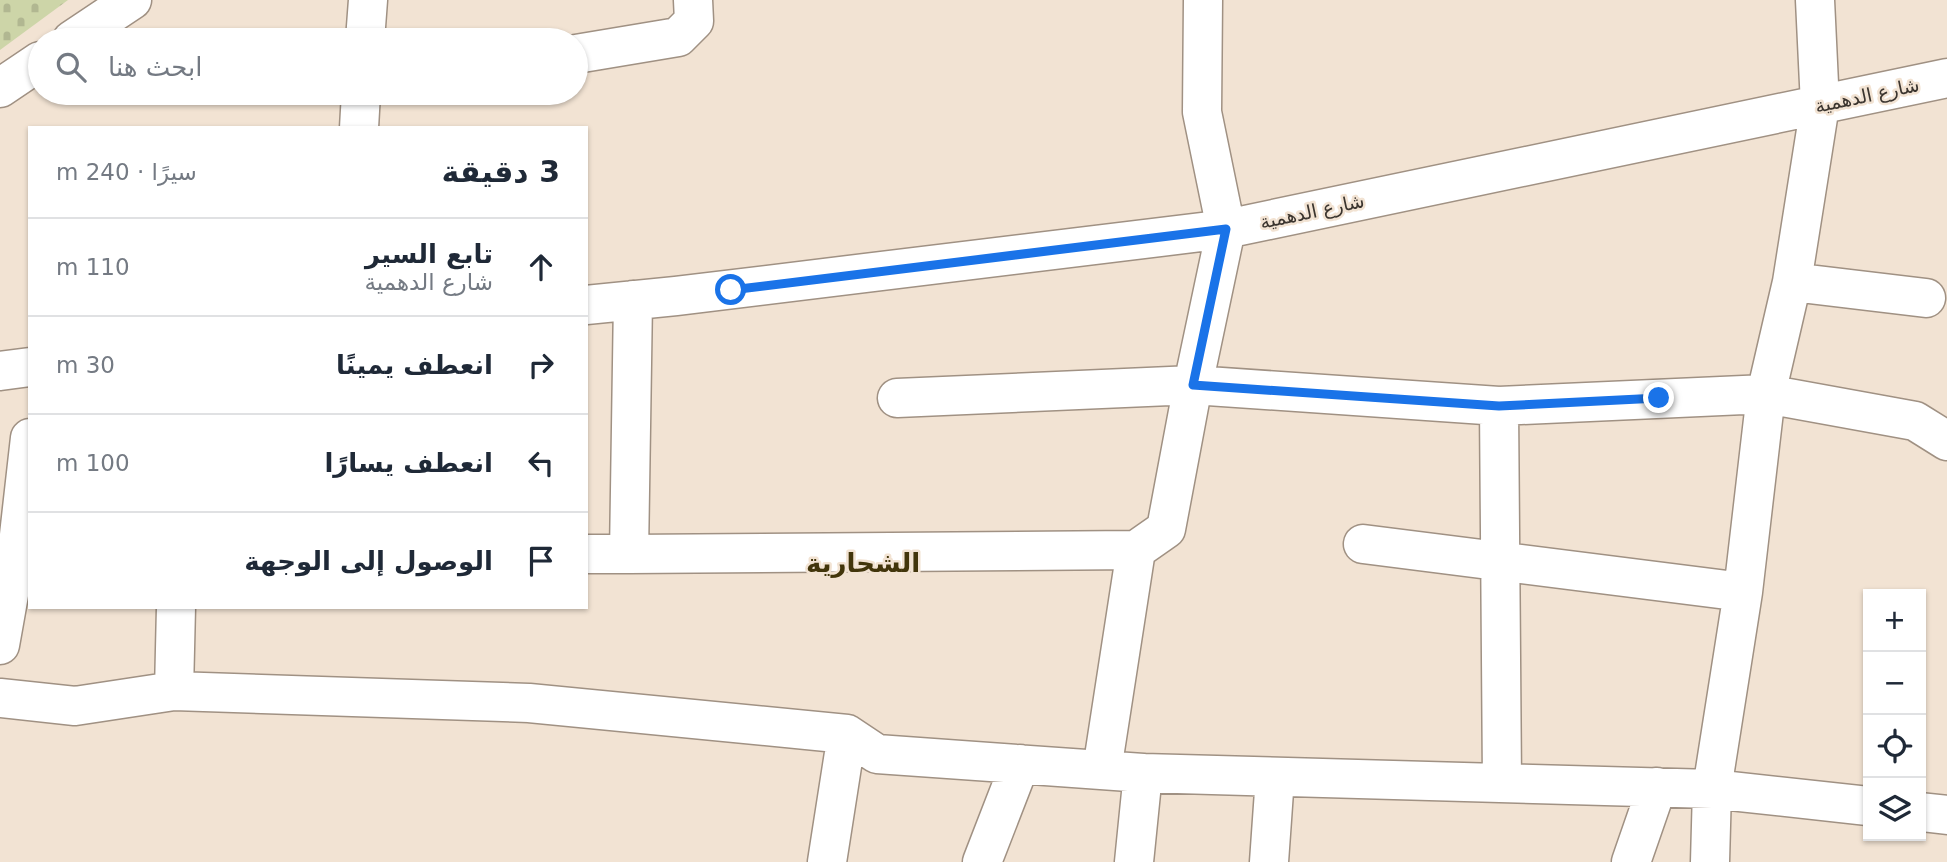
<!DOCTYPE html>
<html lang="ar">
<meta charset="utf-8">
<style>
body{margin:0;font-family:"DejaVu Sans",Cairo,sans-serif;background:#f2f2f3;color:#1f2937;direction:rtl}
.controls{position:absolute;right:21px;bottom:21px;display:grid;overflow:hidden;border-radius:0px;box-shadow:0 2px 5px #0004}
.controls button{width:63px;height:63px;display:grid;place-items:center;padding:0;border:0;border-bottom:2px solid #e0e1e3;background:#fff;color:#1f2937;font:35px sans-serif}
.stop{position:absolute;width:21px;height:21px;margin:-16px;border:5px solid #1a73e8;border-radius:50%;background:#fff}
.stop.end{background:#1a73e8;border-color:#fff;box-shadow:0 2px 7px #0008}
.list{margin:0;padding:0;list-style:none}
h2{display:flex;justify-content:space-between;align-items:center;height:91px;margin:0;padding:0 28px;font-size:30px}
h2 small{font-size:23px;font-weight:400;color:#747a83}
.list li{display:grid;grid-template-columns:46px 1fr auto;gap:21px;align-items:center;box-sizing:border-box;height:98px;padding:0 28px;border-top:2px solid #e0e1e3}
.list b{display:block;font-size:26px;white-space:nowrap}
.list p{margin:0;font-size:23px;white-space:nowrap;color:#747a83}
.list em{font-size:23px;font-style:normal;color:#747a83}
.icon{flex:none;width:38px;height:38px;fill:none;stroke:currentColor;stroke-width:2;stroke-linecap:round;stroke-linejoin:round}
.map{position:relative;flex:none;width:1947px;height:862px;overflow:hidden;direction:ltr}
.search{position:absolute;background:#fff;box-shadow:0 2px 5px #0004;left:28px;top:28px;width:560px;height:77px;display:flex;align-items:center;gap:18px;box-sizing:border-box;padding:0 24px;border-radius:38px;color:#747a83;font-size:26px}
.panel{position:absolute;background:#fff;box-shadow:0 2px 5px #0004;left:28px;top:126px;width:560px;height:483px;border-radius:0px;direction:rtl}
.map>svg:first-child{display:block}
.cemetery{fill:url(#cemetery-stones)}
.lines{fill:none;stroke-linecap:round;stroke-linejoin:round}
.minor-casing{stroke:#a09183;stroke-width:41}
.minor{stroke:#fff;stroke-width:38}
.route{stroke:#1a73e8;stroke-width:9}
.labels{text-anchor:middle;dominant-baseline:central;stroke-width:5;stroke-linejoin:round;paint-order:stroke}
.street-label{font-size:19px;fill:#3a342e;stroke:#f2e3d3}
.district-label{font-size:26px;font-weight:bold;fill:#42350b;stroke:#f2e3d3}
</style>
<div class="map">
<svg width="1947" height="862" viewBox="0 0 1947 862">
<defs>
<pattern id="cemetery-stones" width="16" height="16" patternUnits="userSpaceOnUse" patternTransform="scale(1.75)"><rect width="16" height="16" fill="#cdd5a8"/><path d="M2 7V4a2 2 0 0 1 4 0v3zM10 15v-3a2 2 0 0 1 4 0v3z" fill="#b1b791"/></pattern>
</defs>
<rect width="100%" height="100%" fill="#f2e3d3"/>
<!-- cemetery -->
<path class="cemetery" d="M0 0H68L0 50Z"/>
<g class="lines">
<defs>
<path id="minor" d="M1203 0 1202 112 1226 229 1193 385 1499 406 1766 394 1915 421 1947 441
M72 40 132 0
M365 40 368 0
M576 54 678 37 694 21 693 0
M0 88 40 61
M359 128 361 93
M1792 282 1926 298
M633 300 629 554 1136 550 1102 770
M586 305 676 296 1226 229 1947 78
M0 371 30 367
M897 398 1193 385 1166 529 1136 550
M1499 406 1502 783
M1363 544 1743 592
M586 554H629
M0 645 18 544 30 438
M174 691 176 607
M0 698 75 706 174 691 529 703 847 734 877 754 1143 773 1712 789 1868 806
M1921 812 1947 815
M827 862 847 734
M982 862 1020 764
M1134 862 1143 773
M1269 862 1275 777
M1631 862 1657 787
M1710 862 1712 789 1743 592 1766 394 1792 282 1820 105 1815 0"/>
</defs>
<!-- minor casing -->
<use href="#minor" class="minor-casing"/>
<!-- minor -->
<use href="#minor" class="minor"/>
</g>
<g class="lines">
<!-- route -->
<path class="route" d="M731 290 1226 229 1193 385 1499 406 1659 398"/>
</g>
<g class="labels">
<!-- street labels -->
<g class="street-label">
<text transform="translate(1867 95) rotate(-12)">شارع الدهمية</text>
<text transform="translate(1312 211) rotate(-12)">شارع الدهمية</text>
</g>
<!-- district labels -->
<g class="district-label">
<text x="863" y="563">الشحارية</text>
</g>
</g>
</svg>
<div class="controls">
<button>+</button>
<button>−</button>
<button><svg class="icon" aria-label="locate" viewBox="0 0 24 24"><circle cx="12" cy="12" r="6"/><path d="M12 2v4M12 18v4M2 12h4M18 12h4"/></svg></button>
<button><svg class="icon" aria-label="layers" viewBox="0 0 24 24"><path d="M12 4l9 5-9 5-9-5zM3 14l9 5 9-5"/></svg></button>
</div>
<div class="stop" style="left:731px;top:290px"></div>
<div class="stop end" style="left:1659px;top:398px"></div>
<div class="search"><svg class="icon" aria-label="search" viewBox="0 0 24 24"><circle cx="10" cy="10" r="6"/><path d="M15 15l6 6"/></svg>ابحث هنا</div>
<section class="panel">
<h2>3 دقيقة<small>سيرًا · 240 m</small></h2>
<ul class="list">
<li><svg class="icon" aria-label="ahead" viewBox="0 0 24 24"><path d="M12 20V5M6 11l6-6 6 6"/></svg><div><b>تابع السير</b><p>شارع الدهمية</p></div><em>110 m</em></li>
<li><svg class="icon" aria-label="right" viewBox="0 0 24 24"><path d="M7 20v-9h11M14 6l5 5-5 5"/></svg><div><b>انعطف يمينًا</b></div><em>30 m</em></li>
<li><svg class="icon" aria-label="left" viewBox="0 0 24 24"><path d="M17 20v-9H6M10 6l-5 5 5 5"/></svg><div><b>انعطف يسارًا</b></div><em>100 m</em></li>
<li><svg class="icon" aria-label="arrive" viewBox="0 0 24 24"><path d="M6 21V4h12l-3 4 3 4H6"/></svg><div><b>الوصول إلى الوجهة</b></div></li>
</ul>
</section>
</div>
